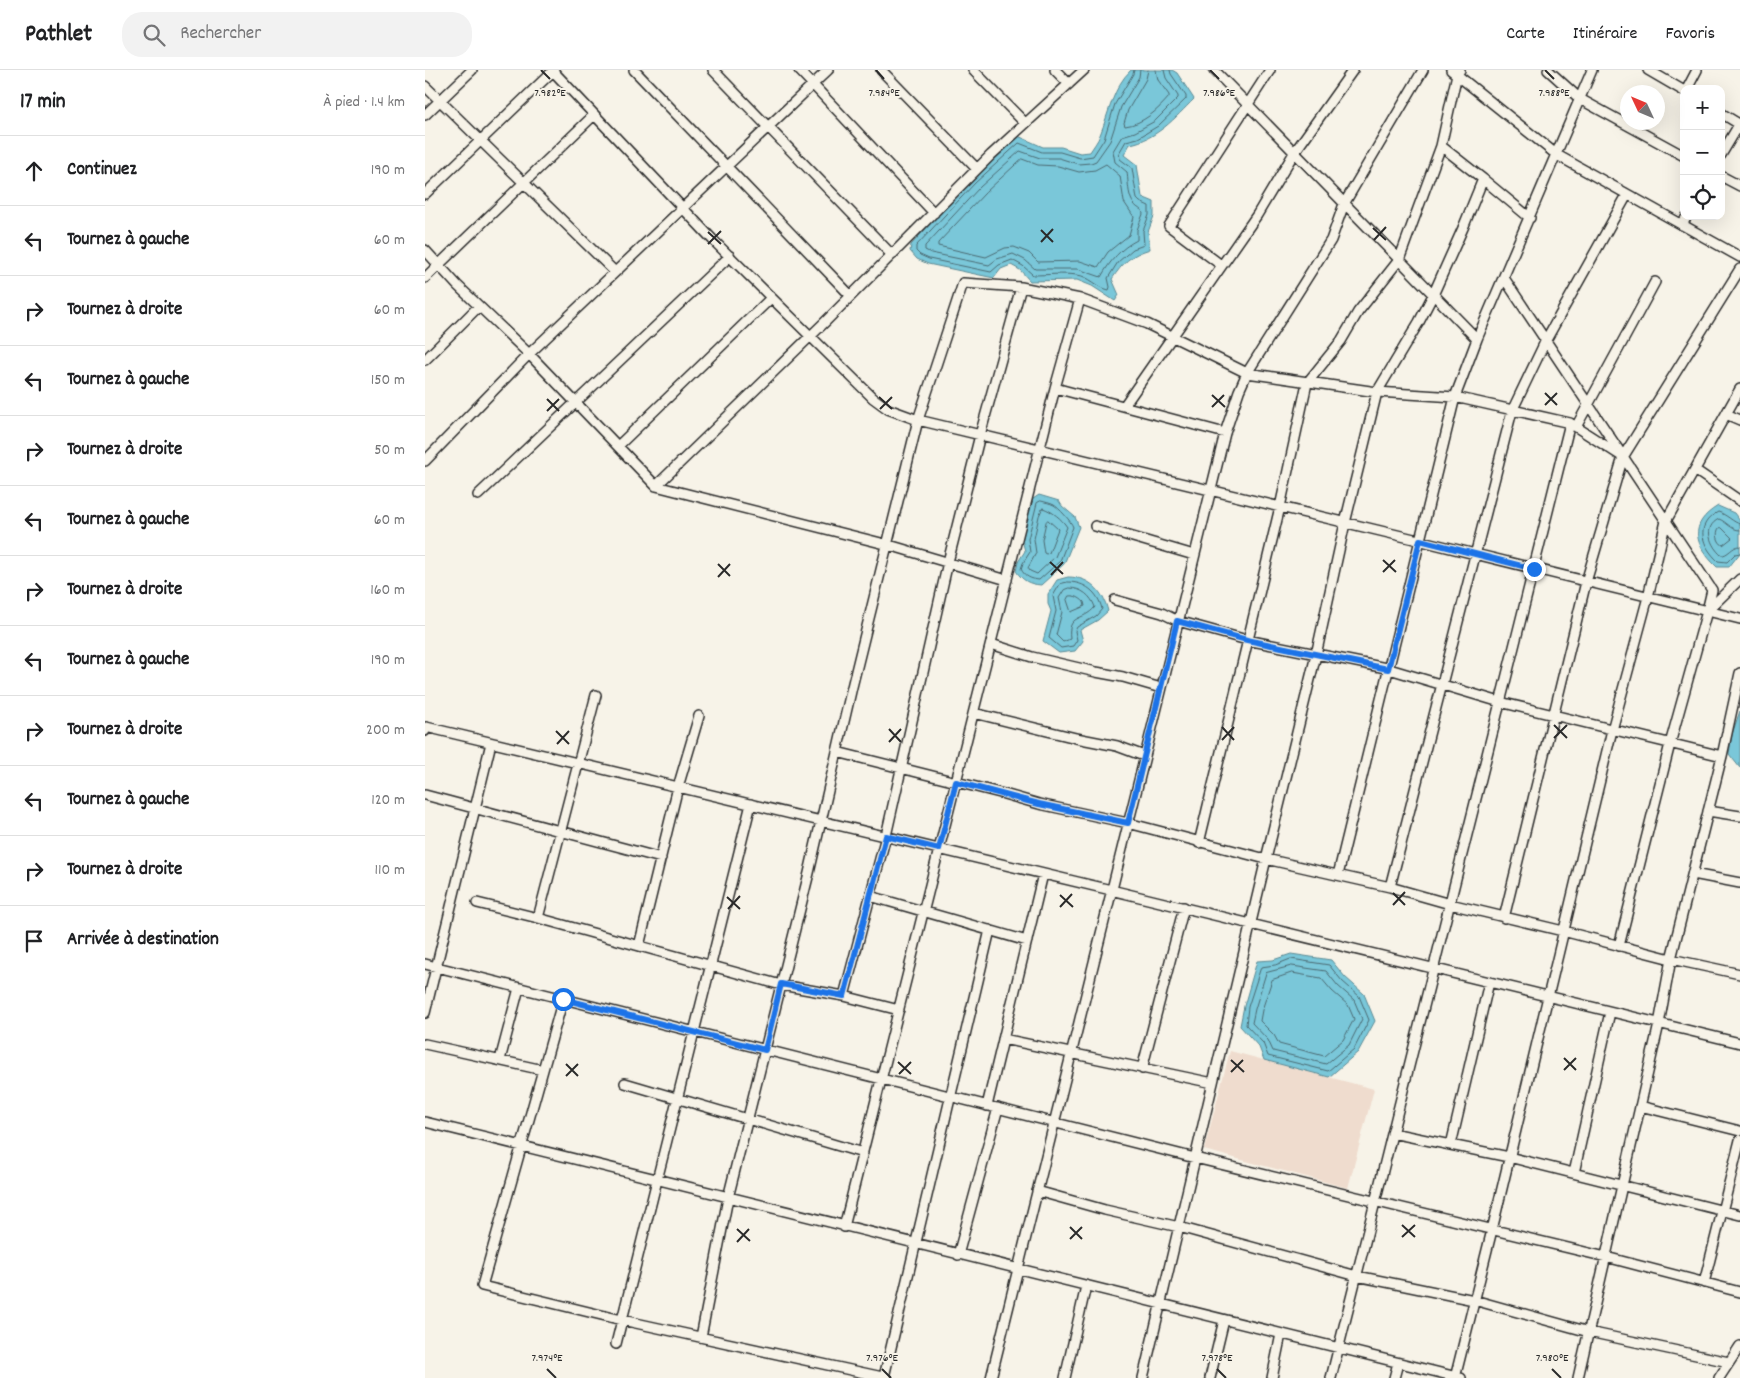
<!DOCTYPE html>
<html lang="fr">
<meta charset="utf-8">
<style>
body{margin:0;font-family:Dekko,sans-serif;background:#f2f2f2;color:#202124}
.controls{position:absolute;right:15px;top:15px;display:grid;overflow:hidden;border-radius:10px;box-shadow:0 5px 20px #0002}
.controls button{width:45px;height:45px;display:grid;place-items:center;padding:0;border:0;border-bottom:1px solid #e0e0e0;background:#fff;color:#202124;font:25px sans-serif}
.compass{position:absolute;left:1195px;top:15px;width:45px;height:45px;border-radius:50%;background:#fff;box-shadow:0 5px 20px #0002;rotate:314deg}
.stop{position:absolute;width:15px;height:15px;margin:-11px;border:4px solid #1a73e8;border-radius:50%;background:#fff}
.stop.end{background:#1a73e8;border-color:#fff;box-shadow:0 1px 5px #0008}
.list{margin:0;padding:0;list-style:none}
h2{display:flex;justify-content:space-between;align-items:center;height:65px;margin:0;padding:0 20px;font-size:21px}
h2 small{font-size:16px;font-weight:400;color:#757577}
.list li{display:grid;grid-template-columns:32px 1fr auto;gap:15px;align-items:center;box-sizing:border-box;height:70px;padding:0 20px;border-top:1px solid #e0e0e0}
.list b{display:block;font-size:19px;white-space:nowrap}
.list em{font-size:16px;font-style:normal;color:#757577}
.icon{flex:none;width:28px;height:28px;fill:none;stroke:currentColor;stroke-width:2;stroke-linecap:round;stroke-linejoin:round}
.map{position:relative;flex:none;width:1315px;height:1308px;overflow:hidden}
header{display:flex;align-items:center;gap:30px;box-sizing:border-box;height:70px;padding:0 25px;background:#fff;border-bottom:1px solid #e0e0e0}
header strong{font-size:24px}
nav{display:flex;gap:28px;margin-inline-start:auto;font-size:18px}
.search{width:350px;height:45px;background:#f2f2f2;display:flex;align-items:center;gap:12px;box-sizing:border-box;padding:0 18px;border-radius:20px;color:#757577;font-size:19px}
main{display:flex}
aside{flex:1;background:#fff}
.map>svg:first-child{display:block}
.built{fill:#efdcce}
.water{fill:#7ac7d9;stroke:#5a8993}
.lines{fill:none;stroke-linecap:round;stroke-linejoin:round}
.shore{stroke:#4b6971;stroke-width:1}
.minor-casing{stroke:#2b2b2b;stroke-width:12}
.minor{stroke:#f7f3e8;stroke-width:9}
.route{stroke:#1a73e8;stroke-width:6}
.ticks{fill:none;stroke:#2b2b2b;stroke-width:2}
.ticks-label{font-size:12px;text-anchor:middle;fill:#2b2b2b;stroke:#f7f3e8;stroke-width:4;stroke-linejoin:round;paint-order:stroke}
</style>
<header>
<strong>Pathlet</strong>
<div class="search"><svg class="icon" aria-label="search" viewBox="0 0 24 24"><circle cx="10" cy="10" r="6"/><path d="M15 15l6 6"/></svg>Rechercher</div>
<nav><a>Carte</a><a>Itinéraire</a><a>Favoris</a></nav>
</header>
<main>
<aside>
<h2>17 min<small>À pied · 1.4 km</small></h2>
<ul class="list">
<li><svg class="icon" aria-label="ahead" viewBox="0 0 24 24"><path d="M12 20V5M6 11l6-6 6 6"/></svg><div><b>Continuez</b></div><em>190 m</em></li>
<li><svg class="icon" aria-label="left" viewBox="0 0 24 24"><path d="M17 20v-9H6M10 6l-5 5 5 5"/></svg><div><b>Tournez à gauche</b></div><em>60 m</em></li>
<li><svg class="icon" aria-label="right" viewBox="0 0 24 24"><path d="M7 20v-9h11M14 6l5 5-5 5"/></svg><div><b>Tournez à droite</b></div><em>60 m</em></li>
<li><svg class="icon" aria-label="left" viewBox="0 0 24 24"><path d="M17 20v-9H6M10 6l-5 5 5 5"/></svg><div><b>Tournez à gauche</b></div><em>150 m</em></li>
<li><svg class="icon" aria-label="right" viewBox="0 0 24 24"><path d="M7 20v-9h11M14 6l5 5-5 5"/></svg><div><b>Tournez à droite</b></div><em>50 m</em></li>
<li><svg class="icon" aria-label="left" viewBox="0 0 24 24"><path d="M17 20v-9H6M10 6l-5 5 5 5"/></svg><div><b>Tournez à gauche</b></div><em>60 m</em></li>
<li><svg class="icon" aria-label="right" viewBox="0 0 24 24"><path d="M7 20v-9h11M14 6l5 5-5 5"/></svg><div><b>Tournez à droite</b></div><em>160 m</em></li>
<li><svg class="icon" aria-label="left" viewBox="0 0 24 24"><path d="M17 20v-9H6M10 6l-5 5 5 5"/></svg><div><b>Tournez à gauche</b></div><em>190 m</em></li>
<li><svg class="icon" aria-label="right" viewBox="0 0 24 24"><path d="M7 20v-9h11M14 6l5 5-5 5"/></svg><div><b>Tournez à droite</b></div><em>200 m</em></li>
<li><svg class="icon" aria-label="left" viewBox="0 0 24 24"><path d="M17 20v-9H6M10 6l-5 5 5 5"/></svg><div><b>Tournez à gauche</b></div><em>120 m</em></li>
<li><svg class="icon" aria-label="right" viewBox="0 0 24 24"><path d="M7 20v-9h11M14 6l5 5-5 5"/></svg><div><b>Tournez à droite</b></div><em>110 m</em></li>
<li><svg class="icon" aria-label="arrive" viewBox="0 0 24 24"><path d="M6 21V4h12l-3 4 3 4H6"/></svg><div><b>Arrivée à destination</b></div></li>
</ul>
</aside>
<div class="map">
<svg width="1315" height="1308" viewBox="0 0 1315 1308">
<rect width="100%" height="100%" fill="#f7f3e8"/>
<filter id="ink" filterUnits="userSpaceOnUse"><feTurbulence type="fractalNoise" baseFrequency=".02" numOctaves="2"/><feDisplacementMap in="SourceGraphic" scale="10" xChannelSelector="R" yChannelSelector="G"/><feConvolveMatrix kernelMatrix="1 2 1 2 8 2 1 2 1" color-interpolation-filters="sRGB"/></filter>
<g filter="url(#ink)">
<!-- built -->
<path class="built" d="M805 981 949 1019 923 1118 779 1080Z"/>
<!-- water -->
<path class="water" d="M706 0H747L752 3 769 29C750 48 732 69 705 74L699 85 712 95 717 127 729 132V146L723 162 725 179C705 185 698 193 687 209L694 225 690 231 667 216 652 210 605 211 595 200 586 195 576 199 569 208 503 194 492 189 485 181 486 175 513 145 547 109 593 66 618 77H636L655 83 665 82C668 77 673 71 675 65 684 43 688 17 706 0Z
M614 425 634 431 637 436 650 447 654 457 639 494 616 515C604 514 598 511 591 501L593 492 600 481 597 470 603 443 608 429Z
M1293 436 1309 443 1315 451V483L1304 497H1292C1269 475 1263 454 1293 436Z
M643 507C665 507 678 521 683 541L673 550 655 560 658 571 650 581 634 583 618 571 626 541 623 534V524L632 510Z
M1315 641V698L1304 684 1307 664Z
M866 884 906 890 920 907 939 924 950 951 933 982 904 1007 839 990 834 977 815 956 819 936 832 891 848 890Z"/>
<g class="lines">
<!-- shore -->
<path class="shore" d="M709 0 708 4 690 34 679 69 668 86 655 88 635 82H617L594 73 550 113 491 176V181L495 185 504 189 566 202 574 195 587 190 598 196 608 205C622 205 638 203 652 205 664 206 673 218 684 220L685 217 683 208 693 192 708 179 719 175 718 161 724 145V136L715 132 712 129 707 98 695 89 694 83 701 71 713 68 733 56 761 29V26L746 4 745 0
M715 0 714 7 696 37 685 71 671 91 666 93 653 94 634 88H615L595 81 555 117 500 176V180L506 183 564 195 572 189 588 184 600 190 610 199H653L676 207C685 191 696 178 712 170V160L718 144 717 140C702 134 704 116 702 102L690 92 688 81 697 66 710 62 730 51 753 28V26L741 8 739 0
M723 0 721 9 703 40 699 53 700 56C718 54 733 40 744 27V25L733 10 731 0
M597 89 613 95 633 96 654 102 670 100 681 94 695 106 699 132 709 147 704 165 683 182 673 197 655 191 613 192 604 183 589 177 580 178 561 187 513 176V173L560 123Z
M616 431C620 432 625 433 629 435 634 438 646 451 648 457L635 491 614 510C606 509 600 507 596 499L598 493 605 482 603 469 612 433Z
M618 438C627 441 637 449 642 457L630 487 612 504 605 501 603 498 611 483 609 469 614 446Z
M623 450 633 459 624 483 621 484 619 483 617 470 621 452Z
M1315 454C1309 453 1301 444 1293 442 1269 455 1277 476 1293 491L1302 492 1310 484 1315 483
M1297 458 1307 468 1298 475C1293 473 1290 463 1294 458Z
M1315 460C1306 460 1302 452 1294 449 1277 457 1286 476 1296 485 1303 486 1307 476 1315 476
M643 512C660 512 673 522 677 539L671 546 652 557 650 561 652 570 648 576 636 578 624 568 631 541 628 526 635 514Z
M644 518C657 518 666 526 670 537 658 552 642 543 645 569L638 572 631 565 637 542 634 528 639 520Z
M644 526C650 525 655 528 659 532L660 536 646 542 642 530Z
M866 889 904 895 917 911 934 926 944 950 929 979 903 1001 843 986 838 973 821 955 823 937 836 897 850 895Z
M867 896 901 901 913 916 929 930 937 949 924 975 901 994 848 981 843 970 827 953 830 939 841 903Z
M867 903 896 908 907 921 923 935 929 949 918 970 899 986 854 974 849 965 835 951 837 940 847 910Z"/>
<defs>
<path id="minor" d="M127 0 288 170 448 328 463 339 493 350 989 469 1315 549
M209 0 426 226
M288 0 467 185
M374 0 509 143
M456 0 552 99
M548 0 600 53
M630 0 644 14
M789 0 1052 269
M1026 0 1132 85 1315 187
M1123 0 1155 29 1259 86
M1223 0 1259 21
M0 16 190 202
M1262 19 1272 0
M1296 43 1314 54
M0 45 47 0
M1296 85 1315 53
M1296 106 1315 116
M1058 109 1105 148
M0 124 129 0
M1257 155 1262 146
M0 180 32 215 104 284 231 416 464 475 582 510
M796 195 744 156 845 0
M0 208 169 45
M1079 208 1287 520 1282 541 1245 674 1194 876
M0 290 54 236
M630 318 800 363
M699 336 832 145 869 83 928 0
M1301 344 1315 350
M1151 357 1230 212
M193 376 346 228
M0 391 104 284 403 0
M1270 400 1315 431
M231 416 400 252 566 85 659 0
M53 425 305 186
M670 456 769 485
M690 530 737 543 753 551 822 570 961 598 1075 632 1297 686
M1283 540 1315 509
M566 574 607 587 671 602 698 607 736 618
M549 643 651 668 692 676 719 686
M0 661 1 657 686 820 1315 973
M412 682 579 724 614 734 703 753 841 789 965 817 1025 834 1138 861 1246 889 1315 904
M0 725 236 788
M1283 741 1315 746
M774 773 855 437 882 313 916 271 933 242 974 190 1016 76
M1268 804 1315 813
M913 805 1030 327 1052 269 1167 0
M965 817 1087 341 1121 270 1202 125
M445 826 602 871
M52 833 113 848 356 915 419 926 474 940
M113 848 171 625
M1079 848 1161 512 1198 387 1315 199
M214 876 253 717 274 646
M0 894 770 1088 1181 1187 1315 1222
M419 926 461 766 523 492 555 365 596 217
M138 929 57 1216 197 1250 462 1308
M0 943 66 673
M578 969 788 1013
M0 974 118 1000
M75 990 94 918
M717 999 759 837
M200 1013 438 1083
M562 1036 618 804
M1215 1036 1315 1061
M0 1052 1036 1308
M967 1063 1084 1087 1315 1145
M1026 1075 1064 912
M1149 1103 1185 942
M612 1121 680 1140 754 1157 932 1206 1049 1230 1164 1262 1304 1292
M419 1157 630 318 655 229
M533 1185 573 1038
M1279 1213 1315 1070
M276 1267 303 1128 384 803 427 617 493 350 538 213 596 217 655 229 722 254 822 303 952 322 1030 327 1145 353 1198 387
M191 1274 326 734
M459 1307 565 860
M566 1308 800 363 814 321 822 303 906 170 919 134 998 0
M640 1308 661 1216
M718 1308 841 789 891 585 920 453 952 322 994 252 1008 225 1038 158 1058 109 1016 76 1032 4 1035 0
M785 1308 799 1250
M847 1308 856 1264
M906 1308 1145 353
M969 1308 973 1293
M1030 1308 1067 1160 1187 660 1223 527 1241 451 1315 319
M1153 1308 1234 954 1246 889 1297 686 1315 603
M1294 1308 1315 1276"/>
</defs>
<!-- minor casing -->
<use href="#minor" class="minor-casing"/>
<!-- minor -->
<use href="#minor" class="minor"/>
</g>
</g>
<g class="lines" filter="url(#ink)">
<!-- route -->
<path class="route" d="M138 929 340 980 356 914 419 926 461 766 514 779 531 712 614 734 703 753 752 551 822 570 963 599 995 470 1109 499"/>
</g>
<!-- ticks -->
<path class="ticks" d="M116 0 125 9M451 0 459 9M785 0 794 9M1120 0 1129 9M948 158 961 170M616 160 628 172M283 162 296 174M949 170 961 157M616 172 628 159M283 174 296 161M1120 323 1132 335M787 325 800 337M454 327 467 339M122 329 134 341M1120 335 1132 323M787 337 799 325M455 339 467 327M122 341 134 329M958 490 971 502M625 492 638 504M293 494 305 506M958 502 970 490M626 505 638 492M293 507 305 494M1129 655 1142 668M797 657 809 670M464 659 476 672M131 661 144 674M1129 668 1142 655M797 670 809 657M464 672 476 659M132 674 144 661M968 823 980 835M635 825 648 837M302 827 315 839M968 835 980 822M635 837 647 824M303 839 315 826M1139 988 1151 1000M806 990 819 1002M473 992 486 1004M141 994 153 1006M1139 1000 1151 988M806 1002 818 990M474 1004 486 992M141 1006 153 994M977 1155 990 1167M645 1157 657 1169M312 1159 325 1171M977 1167 990 1155M645 1169 657 1157M312 1172 324 1159M122 1299 131 1308M457 1299 466 1308M792 1299 801 1308M1127 1299 1136 1308"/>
<g class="ticks-label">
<text x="125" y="26">7.982°E</text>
<text x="459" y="26">7.984°E</text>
<text x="794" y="26">7.986°E</text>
<text x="1129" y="26">7.988°E</text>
<text x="122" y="1291">7.974°E</text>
<text x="457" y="1291">7.976°E</text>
<text x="792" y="1291">7.978°E</text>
<text x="1127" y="1291">7.980°E</text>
</g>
</svg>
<div class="controls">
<button>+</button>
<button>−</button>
<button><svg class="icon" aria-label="locate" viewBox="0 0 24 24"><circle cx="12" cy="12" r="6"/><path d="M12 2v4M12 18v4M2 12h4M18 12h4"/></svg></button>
</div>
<svg class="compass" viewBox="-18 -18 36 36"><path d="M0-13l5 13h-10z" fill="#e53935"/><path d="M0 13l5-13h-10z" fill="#757577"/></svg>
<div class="stop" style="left:138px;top:929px"></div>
<div class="stop end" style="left:1109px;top:499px"></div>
</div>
</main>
